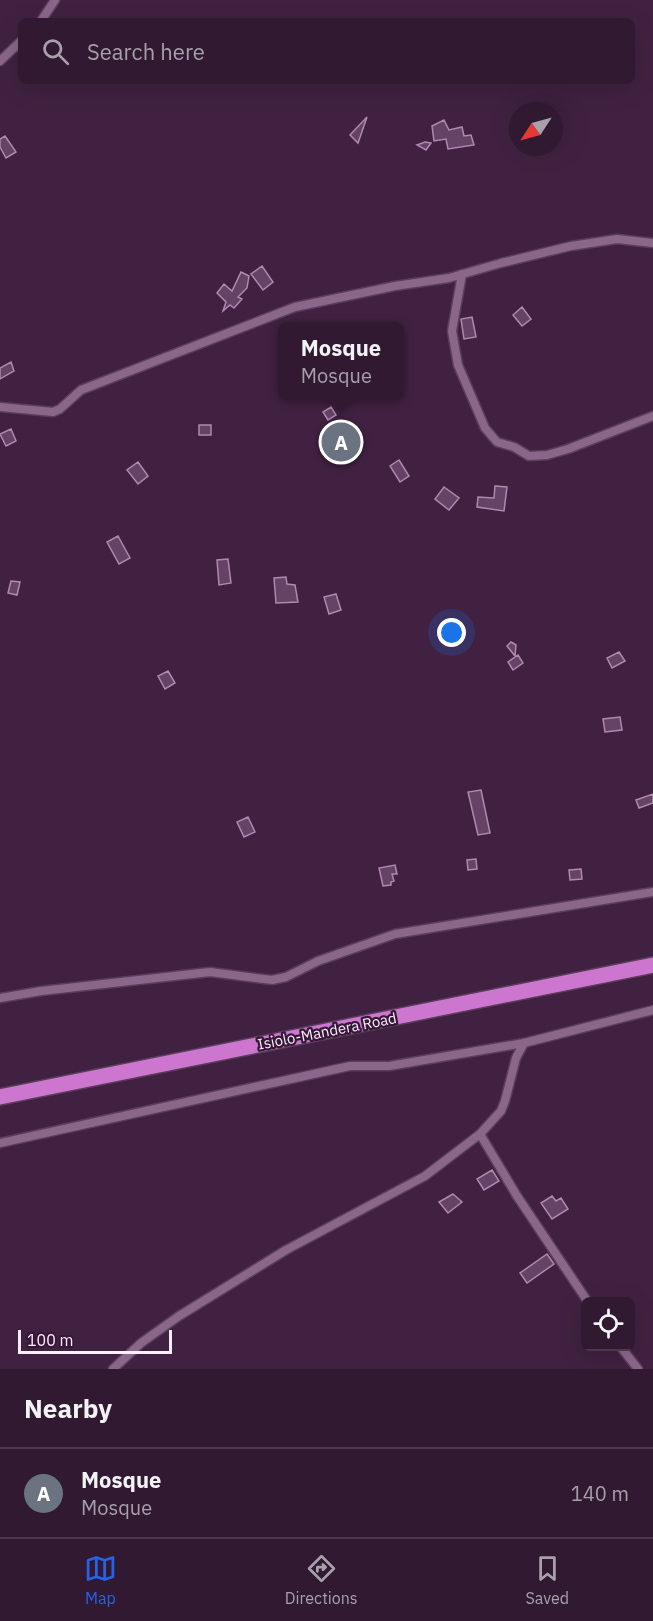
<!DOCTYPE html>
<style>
body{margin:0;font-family:"IBM Plex Sans",sans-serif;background:#3c263d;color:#f1f3f6}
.controls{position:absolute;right:18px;bottom:18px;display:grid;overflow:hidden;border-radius:9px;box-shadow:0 6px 24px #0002}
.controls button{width:54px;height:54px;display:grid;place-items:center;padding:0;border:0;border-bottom:2px solid #4b384d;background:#301931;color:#f1f3f6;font:30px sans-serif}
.compass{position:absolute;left:509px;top:102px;width:54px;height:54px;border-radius:50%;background:#301931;box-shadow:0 6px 24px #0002;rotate:234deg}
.scale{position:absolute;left:18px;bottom:15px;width:154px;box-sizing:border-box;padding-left:6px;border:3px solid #feedfe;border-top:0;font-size:16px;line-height:21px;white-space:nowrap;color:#feedfe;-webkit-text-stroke:4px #351737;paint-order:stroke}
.you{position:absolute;left:452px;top:633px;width:21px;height:21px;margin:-15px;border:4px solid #fff;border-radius:50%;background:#1a73e8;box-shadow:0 0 0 9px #1a73e833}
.badge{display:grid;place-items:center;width:39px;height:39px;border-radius:50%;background:#2563eb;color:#fff;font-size:20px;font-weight:700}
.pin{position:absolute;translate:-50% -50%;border:3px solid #fff;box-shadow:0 2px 6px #0006}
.popup{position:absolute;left:278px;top:322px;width:126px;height:78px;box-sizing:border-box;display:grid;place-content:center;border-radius:9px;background:#301931;filter:drop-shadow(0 2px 4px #0005);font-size:20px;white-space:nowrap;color:#a8a0ab}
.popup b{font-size:22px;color:#f1f3f6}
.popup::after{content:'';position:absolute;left:50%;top:100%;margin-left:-12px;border:12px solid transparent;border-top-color:#301931}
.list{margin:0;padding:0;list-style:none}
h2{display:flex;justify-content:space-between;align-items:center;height:78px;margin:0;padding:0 24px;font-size:26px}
h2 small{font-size:20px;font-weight:400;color:#a8a0ab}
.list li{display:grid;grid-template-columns:39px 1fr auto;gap:18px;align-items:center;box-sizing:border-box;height:90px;padding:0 24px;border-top:2px solid #4b384d}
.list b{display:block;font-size:22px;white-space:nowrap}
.list p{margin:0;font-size:20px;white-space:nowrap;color:#a8a0ab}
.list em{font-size:20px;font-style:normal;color:#a8a0ab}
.icon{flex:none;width:33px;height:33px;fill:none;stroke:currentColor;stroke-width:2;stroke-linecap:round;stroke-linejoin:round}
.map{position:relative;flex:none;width:653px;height:1369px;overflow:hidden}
.search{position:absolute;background:#301931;box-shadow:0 6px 24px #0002;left:18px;right:18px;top:18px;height:66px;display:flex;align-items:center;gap:15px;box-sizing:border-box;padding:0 21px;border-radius:9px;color:#a8a0ab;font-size:22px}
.sheet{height:168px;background:#301931}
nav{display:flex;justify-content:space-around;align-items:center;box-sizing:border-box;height:84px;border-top:2px solid #4b384d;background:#301931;font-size:16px;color:#a8a0ab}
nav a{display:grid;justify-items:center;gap:3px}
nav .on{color:#2563eb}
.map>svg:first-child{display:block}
.building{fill:#644366;stroke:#af89b0;stroke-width:1.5}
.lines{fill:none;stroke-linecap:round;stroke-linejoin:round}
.street-casing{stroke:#5a3f5b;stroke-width:11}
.highway-casing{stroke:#5a3f5b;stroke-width:18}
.street{stroke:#8a668b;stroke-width:8}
.highway{stroke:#cc76cf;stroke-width:15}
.labels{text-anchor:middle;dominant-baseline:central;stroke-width:4.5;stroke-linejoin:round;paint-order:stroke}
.street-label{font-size:15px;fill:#feedfe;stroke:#351737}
</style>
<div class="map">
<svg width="653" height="1369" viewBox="0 0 653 1369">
<rect width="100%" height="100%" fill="#402141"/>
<!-- building -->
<path class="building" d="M367 117 358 143 350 135Z
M444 120 449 130 462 127 464 136 471 135 474 145 448 149 446 139 434 141 432 126Z
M5 136 16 152 6 158 0 147V139Z
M425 142 431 143 426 150 417 145Z
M262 266 273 282 263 290 251 274Z
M241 272 249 276 247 288 238 297 242 299 234 308 230 305 223 311 226 302 217 293 224 284 232 291Z
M522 307 531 319 522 326 513 315Z
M472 317 476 337 464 339 461 319Z
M11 362 14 371 0 379V368Z
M331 407 336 415 328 420 323 412Z
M199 425H211V435H199Z
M11 429 16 441 6 446 0 434Z
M344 434 355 444 346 454 335 444Z
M399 460 409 476 400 482 390 466Z
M138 462 148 476 138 484 127 470Z
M495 486 507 487 504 511 477 507 478 497 494 498Z
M444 487 459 498 449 510 435 499Z
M118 536 130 558 119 564 107 542Z
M228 559 231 583 219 585 217 560Z
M286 577 287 584 295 585 298 602 276 603 274 578Z
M11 581 20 582 17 595 8 593Z
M336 594 341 610 329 614 324 597Z
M511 642 516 645 515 656 507 646Z
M619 652 625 661 612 668 607 658Z
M518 655 523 663 513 670 508 662Z
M168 671 175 683 165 689 158 676Z
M620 717 622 730 605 732 603 719Z
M481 790 490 833 478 835 468 792Z
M653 794V803L639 808 636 800Z
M248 817 255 832 244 837 237 822Z
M476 859 477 869 468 870 467 860Z
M395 865 397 874H392L394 881 391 882V885L383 886 379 868Z
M581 869 582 879 570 880 569 870Z
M492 1170 499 1181 484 1190 477 1179Z
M453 1194 462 1202 448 1213 439 1202Z
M552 1196 556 1201 561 1198 568 1209 552 1219 541 1203Z
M547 1254 554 1264 527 1283 520 1273Z"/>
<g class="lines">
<defs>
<path id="street" d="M41 21 55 0
M0 61 21 41
M462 274 452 331 458 365 485 428 497 442 514 447 529 456 547 455 568 449 653 416
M0 407 53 412 60 409 81 390 295 307 395 286 449 278 501 263 571 246 617 239 653 243
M0 998 41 991 210 972 272 980 286 977 318 961 395 934 653 892
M480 1134 517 1196 588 1302
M0 1143 350 1066H389L524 1043 653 1010
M620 1346 638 1369
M113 1369 141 1343 179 1316 286 1250 425 1176 480 1134 501 1111 505 1101 516 1058 524 1043"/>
<path id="highway" d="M0 1097 653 965"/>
</defs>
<!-- street casing -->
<use href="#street" class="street-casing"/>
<!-- highway casing -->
<use href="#highway" class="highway-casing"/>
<!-- street -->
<use href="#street" class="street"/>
<!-- highway -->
<use href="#highway" class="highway"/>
</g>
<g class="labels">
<!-- street labels -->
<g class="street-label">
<text transform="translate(327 1031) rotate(-11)">Isiolo-Mandera Road</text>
</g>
</g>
</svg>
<div class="controls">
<button><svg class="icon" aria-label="locate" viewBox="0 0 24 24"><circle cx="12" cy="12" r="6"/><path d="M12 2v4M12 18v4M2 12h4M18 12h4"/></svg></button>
</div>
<svg class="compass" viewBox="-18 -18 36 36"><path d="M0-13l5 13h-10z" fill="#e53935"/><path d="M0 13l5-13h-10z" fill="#a8a0ab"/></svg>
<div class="scale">100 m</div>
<div class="you"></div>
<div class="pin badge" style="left:341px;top:442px;background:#6b7280">A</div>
<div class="popup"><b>Mosque</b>Mosque</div>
<div class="search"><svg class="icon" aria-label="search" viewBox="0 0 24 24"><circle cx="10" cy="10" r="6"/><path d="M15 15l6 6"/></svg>Search here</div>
</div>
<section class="sheet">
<h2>Nearby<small></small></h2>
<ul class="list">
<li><span class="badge" style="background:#6b7280">A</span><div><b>Mosque</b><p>Mosque</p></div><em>140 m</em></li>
</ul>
</section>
<nav>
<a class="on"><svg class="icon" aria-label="map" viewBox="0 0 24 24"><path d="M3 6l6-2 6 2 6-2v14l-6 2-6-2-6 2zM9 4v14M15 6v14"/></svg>Map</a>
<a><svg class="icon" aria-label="directions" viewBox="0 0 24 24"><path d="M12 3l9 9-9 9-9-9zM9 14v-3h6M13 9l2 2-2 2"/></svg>Directions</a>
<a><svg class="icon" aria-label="saved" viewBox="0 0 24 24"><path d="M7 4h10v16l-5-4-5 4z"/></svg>Saved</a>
</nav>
